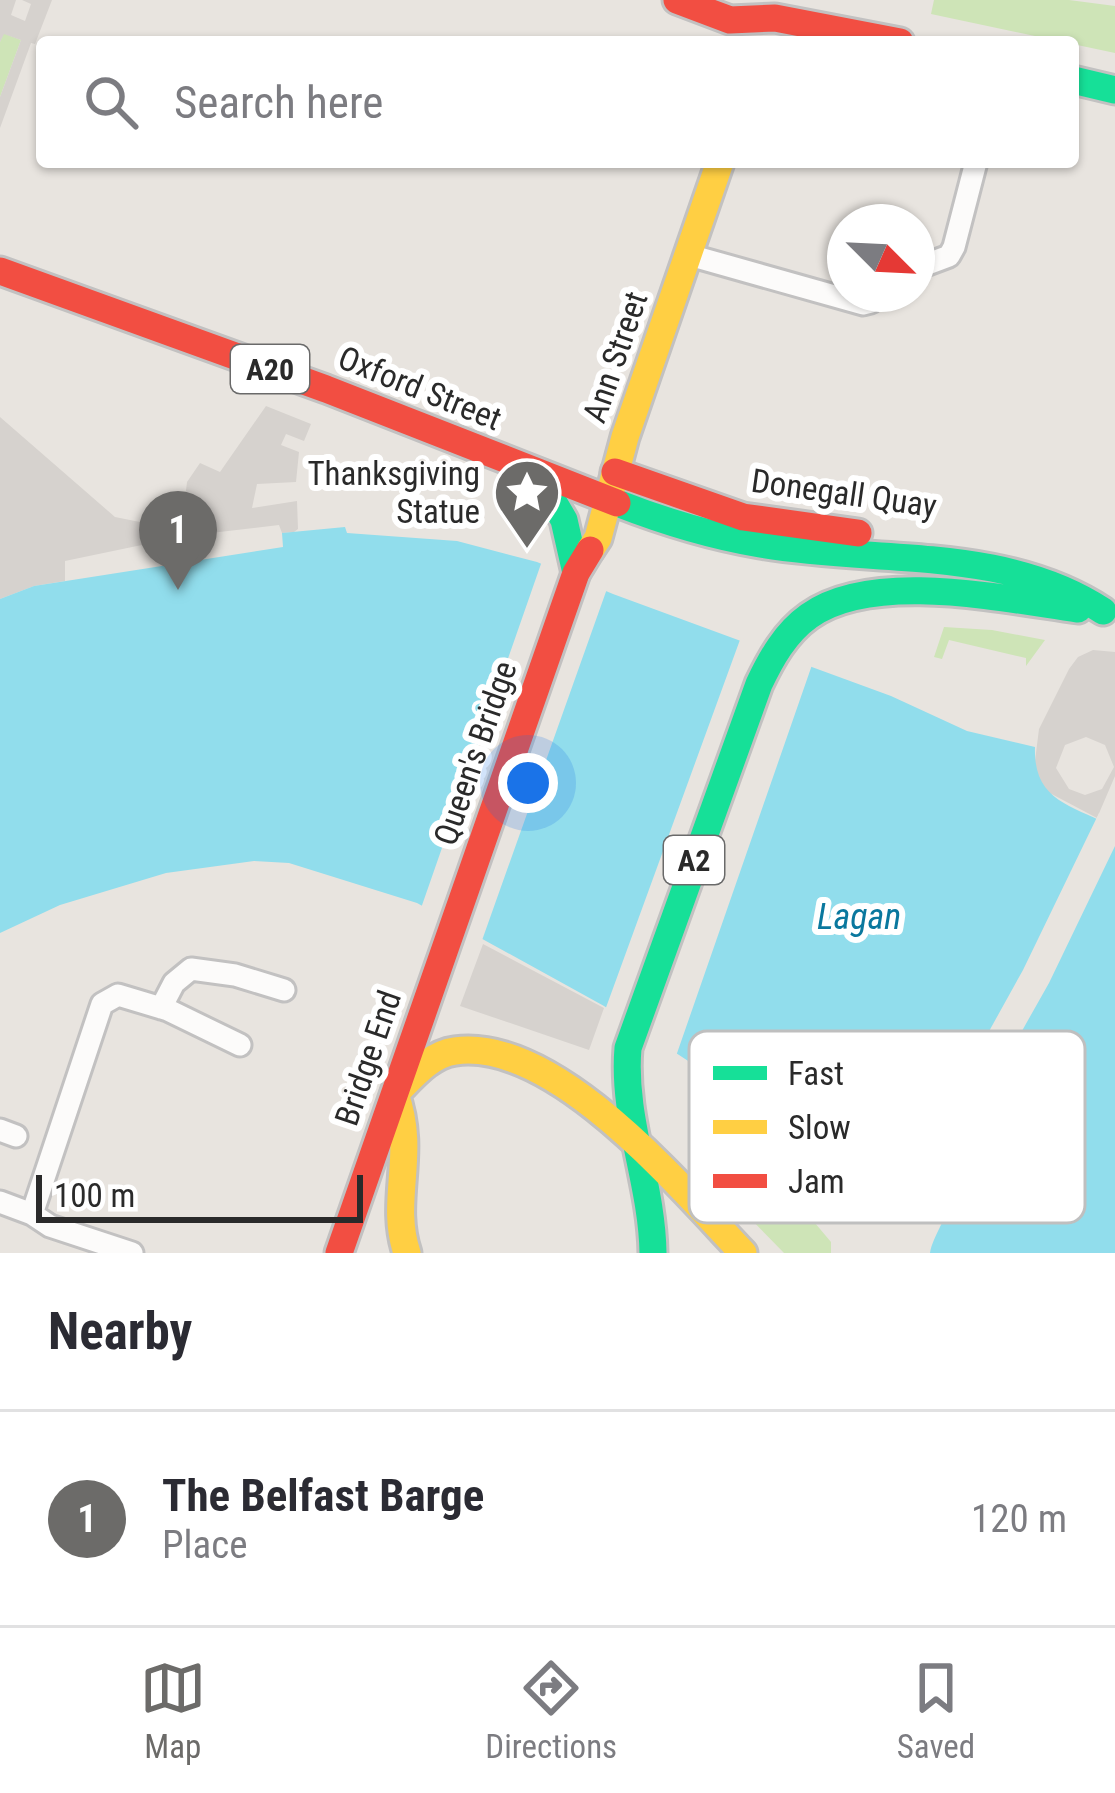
<!DOCTYPE html>
<style>
body{margin:0;font-family:"Roboto Condensed",sans-serif;background:#f2f2f3;color:#2b2b33}
.compass{position:absolute;left:827px;top:204px;width:108px;height:108px;border-radius:50%;background:#fff;box-shadow:0 3px 9px #0004;rotate:114deg}
.scale{position:absolute;left:36px;bottom:30px;width:327px;box-sizing:border-box;padding-left:12px;border:6px solid #2a2a2a;border-top:0;font-size:33px;line-height:42px;white-space:nowrap;color:#2a2a2a;-webkit-text-stroke:9px #fff;paint-order:stroke}
.you{position:absolute;left:528px;top:783px;width:42px;height:42px;margin:-30px;border:9px solid #fff;border-radius:50%;background:#1a73e8;box-shadow:0 0 0 18px #1a73e833}
.badge{display:grid;place-items:center;width:78px;height:78px;border-radius:50%;background:#6c6b69;color:#fff;font-size:39px;font-weight:700}
.pin{position:absolute;translate:-50% -99px;filter:drop-shadow(0 3px 6px #0008)}
.pin::after{content:'';position:absolute;top:63px;width:42px;height:36px;background:inherit;clip-path:polygon(0 0,100% 0,50% 100%)}
.list{margin:0;padding:0;list-style:none}
h2{display:flex;justify-content:space-between;align-items:center;height:156px;margin:0;padding:0 48px;font-size:51px}
h2 small{font-size:39px;font-weight:400;color:#7c7c81}
.list li{display:grid;grid-template-columns:78px 1fr auto;gap:36px;align-items:center;box-sizing:border-box;height:216px;padding:0 48px;border-top:3px solid #e1e1e2}
.list b{display:block;font-size:45px;white-space:nowrap}
.list p{margin:0;font-size:39px;white-space:nowrap;color:#7c7c81}
.list em{font-size:39px;font-style:normal;color:#7c7c81}
.icon{flex:none;width:66px;height:66px;fill:none;stroke:currentColor;stroke-width:2;stroke-linecap:round;stroke-linejoin:round}
.map{position:relative;flex:none;width:1115px;height:1253px;overflow:hidden}
.search{position:absolute;background:#fff;box-shadow:0 3px 9px #0004;left:36px;right:36px;top:36px;height:132px;display:flex;align-items:center;gap:30px;box-sizing:border-box;padding:0 42px;border-radius:12px;color:#7c7c81;font-size:45px}
.sheet{height:372px;background:#fff}
nav{display:flex;justify-content:space-around;align-items:center;box-sizing:border-box;height:168px;border-top:3px solid #e1e1e2;background:#fff;font-size:33px;color:#7c7c81}
nav a{display:grid;justify-items:center;gap:6px}
nav .on{color:#6c6b69}
.map>svg:first-child{display:block}
.green{fill:#cee4b7}
.plaza{fill:#d6d2ce;fill-rule:evenodd}
.water{fill:#91ddec}
.pier{fill:#e8e4df}
.lines{fill:none;stroke-linecap:round;stroke-linejoin:round}
.street-casing{stroke:#c2c1c1;stroke-width:27}
.fast-casing{stroke:#c2c1c1;stroke-width:33}
.slow-casing{stroke:#c2c1c1;stroke-width:33}
.jam-casing{stroke:#c2c1c1;stroke-width:33}
.street{stroke:#fcfbfa;stroke-width:21}
.fast{stroke:#16e098;stroke-width:27}
.slow{stroke:#ffcf43;stroke-width:27}
.jam{stroke:#f24e42;stroke-width:27}
.labels{text-anchor:middle;dominant-baseline:central;stroke-width:12;stroke-linejoin:round;paint-order:stroke}
.shield{fill:#fff;stroke:#6a6a6a;stroke-width:3}
.shield-label{font-size:30px;font-weight:bold;fill:#2a2a2a}
.street-label{font-size:33px;fill:#2a2a2a;stroke:#fff}
.poi-label{font-size:33px;fill:#2a2a2a;stroke:#fff;text-anchor:end}
.water-label{font-size:36px;font-style:italic;fill:#0a789e;stroke:#fff}
.key{fill:#fff;stroke:#bfbfbf;stroke-width:3}
.key-label{font-size:33px;fill:#2a2a2a}
</style>
<div class="map">
<svg width="1115" height="1253" viewBox="0 0 1115 1253">
<rect width="100%" height="100%" fill="#e8e4df"/>
<!-- green -->
<path class="green" d="M934 0H1069L1115 6V53L931 14Z
M3 33 21 40 0 97V42Z
M944 627 992 630 1045 640 1026 666V658L949 640 942 659 934 657Z
M708 1130 734 1134 760 1158 831 1242V1253H784L709 1176 694 1137Z"/>
<!-- plaza -->
<path class="plaza" d="M0 0H16L11 15 25 21 31 4 22 0H52L35 44 31 43 0 128V97L21 40 4 34 0 42Z
M266 406 311 424 304 441 286 434 281 445 299 452 296 482 257 484 252 508 297 501 298 529 294 532 282 533 279 525 185 536 65 561V581L34 586 0 599V417L115 517 140 522 146 515 184 507 187 482 200 463 220 472Z
M1093 650 1115 652V776L1097 818 1044 790 1034 769 1039 729 1069 669 1078 657ZM1086 737 1105 745 1114 767 1102 789 1085 795 1069 789 1056 768 1065 745Z
M483 944 604 1008 589 1050 460 1006Z"/>
<!-- water -->
<path class="water" d="M345 527 347 533 457 541 537 562 613 594 891 696 967 731 1035 747C1033 803 1074 805 1115 828V1253H930C933 1234 952 1215 947 1191 943 1175 871 1134 853 1132 839 1131 828 1137 820 1147L604 1006 417 903 289 863 254 861 166 873 60 905 0 933V599L34 586 283 547 282 533Z"/>
<!-- pier -->
<path class="pier" d="M542 561 608 586 480 946 420 911Z
M741 637 812 665 675 1059 604 1013Z
M1099 813 1115 822V846L1049 983 992 1084 931 1178 908 1168 942 1116 1023 970Z"/>
<g class="lines">
<defs>
<path id="street" d="M689 255 863 304 871 302 877 294
M917 268 949 256 954 247 976 162
M161 1008 174 983 191 969 235 975 284 990
M0 1130 16 1136
M0 1202 32 1214 50 1226 132 1253
M32 1214 102 1004 118 995 168 1010 240 1045"/>
<path id="fast" d="M1073 80 1115 90
M537 474 564 520 576 573
M617 503C663 521 712 536 760 544 874 564 1003 545 1103 611
M653 1253C652 1183 622 1118 628 1048L759 684C771 659 785 633 809 616 873 570 1005 599 1078 609"/>
<path id="slow" d="M590 550 598 538 625 437 720 162
M407 1253C389 1199 417 1155 395 1094 411 1078 430 1054 455 1051 555 1037 680 1187 743 1253"/>
<path id="jam" d="M677 0 730 20 775 18 900 42
M0 271 326 389 617 503
M615 472 743 517 858 533
M339 1253 576 573 590 550"/>
</defs>
<!-- street casing -->
<use href="#street" class="street-casing"/>
<!-- fast casing -->
<use href="#fast" class="fast-casing"/>
<!-- slow casing -->
<use href="#slow" class="slow-casing"/>
<!-- jam casing -->
<use href="#jam" class="jam-casing"/>
<!-- street -->
<use href="#street" class="street"/>
<!-- fast -->
<use href="#fast" class="fast"/>
<!-- slow -->
<use href="#slow" class="slow"/>
<!-- jam -->
<use href="#jam" class="jam"/>
</g>
<!-- icons -->
<defs>
<symbol id="sight-pin" viewBox="-11 -11 22 30"><path d="M0 17L-7.5 6A9.5 9.5 0 1 1 7.5 6Z" fill="#6c6b69" stroke="#fff"/><path d="M0-6L1.8-2.2L6-1.7L2.9 1.2L3.7 5.4L0 3.3L-3.7 5.4L-2.9 1.2L-6-1.7L-1.8-2.2Z" fill="#fff"/></symbol>
</defs>
<g fill-rule="evenodd">
<use href="#sight-pin" x="489" y="454" width="76" height="104"/>
</g>
<g class="labels">
<!-- shield labels -->
<g class="shield">
<rect x="231" y="345" width="78" height="48" rx="9"/>
<rect x="664" y="836" width="60" height="48" rx="9"/>
</g>
<g class="shield-label">
<text x="270" y="369">A20</text>
<text x="694" y="860">A2</text>
</g>
<!-- street labels -->
<g class="street-label">
<text transform="translate(615 357) rotate(-71)">Ann Street</text>
<text transform="translate(420 388) rotate(22)">Oxford Street</text>
<text transform="translate(844 493) rotate(8)">Donegall Quay</text>
<text transform="translate(475 753) rotate(-71)">Queen's Bridge</text>
<text transform="translate(368 1058) rotate(-71)">Bridge End</text>
</g>
<!-- poi labels -->
<g class="poi-label">
<text x="480" y="473">Thanksgiving<tspan x="480" dy="38">Statue</tspan></text>
</g>
<!-- water labels -->
<g class="water-label">
<text x="859" y="917">Lagan</text>
</g>
</g>
<!-- legend -->
<rect x="689" y="1031" width="396" height="192" rx="18" class="key"/>
<rect x="713" y="1066" width="54" height="14" fill="#16e098"/>
<rect x="713" y="1120" width="54" height="14" fill="#ffcf43"/>
<rect x="713" y="1174" width="54" height="14" fill="#f24e42"/>
<g class="key-label">
<text x="788" y="1085">Fast</text>
<text x="788" y="1139">Slow</text>
<text x="788" y="1193">Jam</text>
</g>
</svg>
<svg class="compass" viewBox="-18 -18 36 36"><path d="M0-13l5 13h-10z" fill="#e53935"/><path d="M0 13l5-13h-10z" fill="#7c7c81"/></svg>
<div class="scale">100 m</div>
<div class="you"></div>
<div class="pin badge" style="left:178px;top:590px">1</div>
<div class="search"><svg class="icon" aria-label="search" viewBox="0 0 24 24"><circle cx="10" cy="10" r="6"/><path d="M15 15l6 6"/></svg>Search here</div>
</div>
<section class="sheet">
<h2>Nearby<small></small></h2>
<ul class="list">
<li><span class="badge">1</span><div><b>The Belfast Barge</b><p>Place</p></div><em>120 m</em></li>
</ul>
</section>
<nav>
<a class="on"><svg class="icon" aria-label="map" viewBox="0 0 24 24"><path d="M3 6l6-2 6 2 6-2v14l-6 2-6-2-6 2zM9 4v14M15 6v14"/></svg>Map</a>
<a><svg class="icon" aria-label="directions" viewBox="0 0 24 24"><path d="M12 3l9 9-9 9-9-9zM9 14v-3h6M13 9l2 2-2 2"/></svg>Directions</a>
<a><svg class="icon" aria-label="saved" viewBox="0 0 24 24"><path d="M7 4h10v16l-5-4-5 4z"/></svg>Saved</a>
</nav>
